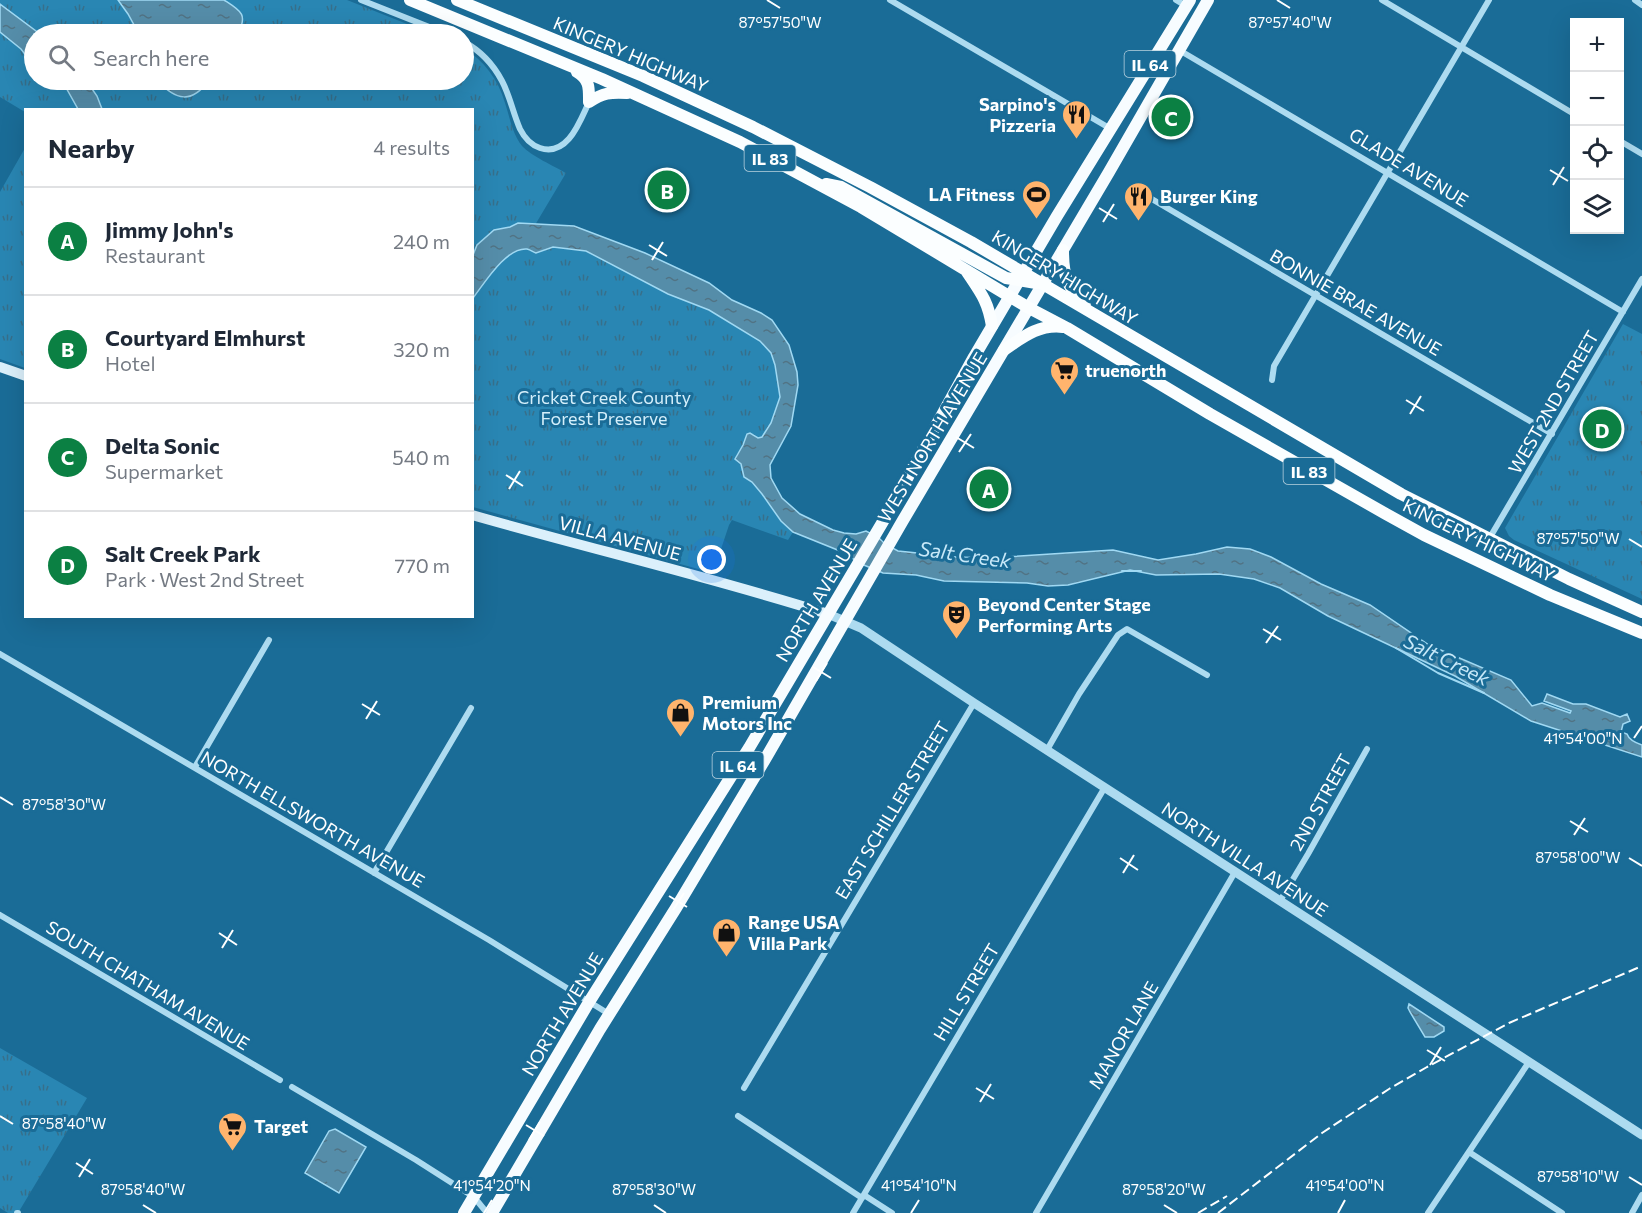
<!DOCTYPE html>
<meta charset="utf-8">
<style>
body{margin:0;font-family:Commissioner,sans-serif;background:#f6f6f7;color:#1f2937}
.controls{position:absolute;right:18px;top:18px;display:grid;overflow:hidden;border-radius:0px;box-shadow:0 6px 24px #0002}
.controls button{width:54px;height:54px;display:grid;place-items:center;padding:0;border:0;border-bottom:2px solid #e0e1e3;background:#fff;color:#1f2937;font:30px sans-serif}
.you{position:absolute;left:712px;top:560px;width:21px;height:21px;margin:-15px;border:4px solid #fff;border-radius:50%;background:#1a73e8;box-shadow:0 0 0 9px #1a73e833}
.badge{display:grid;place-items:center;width:39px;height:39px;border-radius:50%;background:#0b8043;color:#fff;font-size:20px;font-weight:700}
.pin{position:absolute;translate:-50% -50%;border:3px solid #fff;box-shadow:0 2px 6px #0006}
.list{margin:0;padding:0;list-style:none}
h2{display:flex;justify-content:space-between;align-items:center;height:78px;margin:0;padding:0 24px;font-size:26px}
h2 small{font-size:20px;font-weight:400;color:#747a83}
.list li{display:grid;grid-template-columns:39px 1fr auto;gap:18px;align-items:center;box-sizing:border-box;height:108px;padding:0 24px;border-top:2px solid #e0e1e3}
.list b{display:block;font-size:22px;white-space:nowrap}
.list p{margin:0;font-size:20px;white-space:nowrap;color:#747a83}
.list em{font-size:20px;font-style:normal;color:#747a83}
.icon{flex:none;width:33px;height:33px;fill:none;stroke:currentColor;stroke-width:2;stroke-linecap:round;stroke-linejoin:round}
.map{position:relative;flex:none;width:1642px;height:1213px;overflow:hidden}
.search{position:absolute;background:#fff;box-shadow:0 6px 24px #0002;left:24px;top:24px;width:450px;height:66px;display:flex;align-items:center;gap:15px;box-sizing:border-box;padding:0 21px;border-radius:33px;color:#747a83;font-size:22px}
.panel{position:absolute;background:#fff;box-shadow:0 6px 24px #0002;left:24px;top:108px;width:450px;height:510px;border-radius:0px}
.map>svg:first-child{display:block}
.park{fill:url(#park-tufts)}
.water{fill:url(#water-ripples);stroke:#a0d9f3;stroke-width:1.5}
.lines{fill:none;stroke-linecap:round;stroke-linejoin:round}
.stream{stroke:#a0d9f3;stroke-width:2}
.minor{stroke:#addbf0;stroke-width:6}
.tertiary{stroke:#addbf0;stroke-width:9}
.secondary{stroke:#dbf0fb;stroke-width:10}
.primary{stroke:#f7fcff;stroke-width:12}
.trunk{stroke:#fbfeff;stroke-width:12}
.rail{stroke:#fff;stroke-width:2;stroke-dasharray:10 4.5;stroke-linecap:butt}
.ticks{fill:none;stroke:#fff;stroke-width:2}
.labels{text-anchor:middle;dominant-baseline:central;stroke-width:6;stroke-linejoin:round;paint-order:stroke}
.shield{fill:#1a6c97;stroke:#bad3e0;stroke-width:1.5}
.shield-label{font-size:16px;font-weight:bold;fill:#fff}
.street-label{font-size:18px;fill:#fff;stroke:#1a6c97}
.poi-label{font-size:18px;font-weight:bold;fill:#fff;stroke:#1a6c97;text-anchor:start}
.park-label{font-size:18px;fill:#d4effb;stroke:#1a6c97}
.water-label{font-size:20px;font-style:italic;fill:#c8e9f9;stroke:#1a6c97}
.ticks-label{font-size:15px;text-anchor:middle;fill:#fff;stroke:#1a6c97;stroke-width:6;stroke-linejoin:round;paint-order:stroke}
</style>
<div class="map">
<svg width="1642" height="1213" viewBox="0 0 1642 1213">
<defs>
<pattern id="park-tufts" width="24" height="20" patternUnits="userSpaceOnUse" patternTransform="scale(1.5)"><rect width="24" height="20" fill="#2986b3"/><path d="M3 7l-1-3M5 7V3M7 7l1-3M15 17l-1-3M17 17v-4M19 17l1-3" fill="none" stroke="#376f8a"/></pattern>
<pattern id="water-ripples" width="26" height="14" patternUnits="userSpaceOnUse" patternTransform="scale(1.5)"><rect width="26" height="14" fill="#558da9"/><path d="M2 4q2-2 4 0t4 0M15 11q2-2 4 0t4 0" fill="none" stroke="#517384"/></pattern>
</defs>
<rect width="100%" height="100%" fill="#1a6c97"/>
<!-- park -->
<path class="park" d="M0 0H347L432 34H34V80H464V48C484 61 498 79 505 103 510 118 512 133 522 146 531 156 554 166 566 173L535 225 553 247 586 251 668 294 709 310 760 341 771 353 775 365 780 397 771 423 762 437 758 438 754 434H747L743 445 736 456 737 462C743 465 744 470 745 477 765 491 773 516 793 532L788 540 732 520 729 525 713 573 473 507 472 110H26L25 112 0 97Z
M25 148 26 368H25L0 359V192Z
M1623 324 1642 334V599L1514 540 1509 536 1505 528Z
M0 1048 87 1098 18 1213H8L0 1208Z"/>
<!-- water -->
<path class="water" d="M118 0H224C241 11 248 14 238 34H139L128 14Z
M0 4 40 34H34V66L21 49 0 32Z
M59 80H86L97 96 102 109H78L65 86Z
M157 80H209C192 104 176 101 157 80Z
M518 223 574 226 645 253 709 283 732 300 761 313 772 320 789 345 797 372 798 385 791 426 770 465 771 478 782 498 800 514 833 530 844 533 856 534 866 531 878 537 885 544 898 551 956 557 989 558 1113 550 1158 560 1196 554 1227 547 1250 549 1271 557 1321 584 1370 605 1429 645 1511 680 1532 706 1542 703 1570 713 1571 711 1544 701 1547 694 1573 704H1586L1620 717 1627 714 1630 721 1623 724 1621 732 1627 734C1629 740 1636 743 1642 745V757L1531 721 1455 676 1328 616 1280 588 1254 579 1219 574 1156 575 1130 570 1068 585 1048 586 1027 583 944 581 916 575 883 573 859 563 845 553 793 532 781 521 762 494 752 482 744 477 741 464 735 459 743 445 747 434 750 433 758 438 762 437 771 423 780 397 775 365 771 353 760 341 709 310 668 294 586 251 553 247 536 253C533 252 531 250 527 249 506 247 484 284 473 298V255L477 245 494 230 510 227Z
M1409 1004 1444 1027V1031L1434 1037H1425L1410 1012 1408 1008Z
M335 1129 366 1147 339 1193 305 1173 329 1131Z"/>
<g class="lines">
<!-- stream -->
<path class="stream" d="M1122 571H1141
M1396 648 1438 673 1484 693"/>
<!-- minor -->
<path class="minor" d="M361 0 447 34
M890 0 1111 129
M1176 0 1186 6
M1382 0 1574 114
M1635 0 1642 5
M464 42C481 51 493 64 502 81 510 96 513 113 520 129 524 137 531 145 540 148 568 157 580 121 589 102
M1179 50 1623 312
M1620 141 1642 154
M1145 195 1552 434
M1272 380 1274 366 1489 0
M1489 539 1642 279
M0 654 489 940 609 1014
M1047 750 1079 694 1118 635 1127 629 1207 675
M195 767 269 640
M374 873 471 708
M1280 901 1308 854 1367 749
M0 915 280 1080
M292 1087 416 1160 474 1197 487 1213
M744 1088 974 703
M738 1116 862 1198
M1469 1152 1562 1213
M864 1195 892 1213
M17 1213H18
M853 1213 1105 787
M1036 1213 1235 872
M1428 1213 1529 1062
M1632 1213 1642 1195"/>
<!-- tertiary -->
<path class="tertiary" d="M828 614 861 628 974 703 1642 1135"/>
<!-- secondary -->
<path class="secondary" d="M0 367 26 376
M472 515C591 549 711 577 828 614"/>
<!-- primary -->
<path class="primary" d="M464 1213 589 1002 749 748 888 513 974 357 1057 216 1190 0
M492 1213 600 1029 676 908 767 756 902 522 1109 172 1208 0"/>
<!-- trunk -->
<path class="trunk" d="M410 0 602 79 740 142 861 207 1029 308 1067 328 1210 414 1386 514 1424 535 1550 595 1642 633
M457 0 643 76 753 127 870 187 971 242 1401 494 1569 579 1642 612
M577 72C590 80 589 88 589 102
M589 102C603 93 610 92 627 93
M826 184 841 187 1006 278 1036 283
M1063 250C1063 278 1067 285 1085 306
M967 272C981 293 988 301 992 326
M1004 350C1023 337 1039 324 1063 327"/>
<!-- rail -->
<path class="rail" d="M1198 1213 1227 1196
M1218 1213 1322 1133 1389 1089 1427 1067 1509 1023 1642 966"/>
</g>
<!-- ticks -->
<path class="ticks" d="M767 0 780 8M1277 0 1290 8M1550 170 1568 181M1553 185 1564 167M1099 208 1117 219M1103 222 1114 204M649 245 667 256M652 260 663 242M1406 400 1424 411M1410 414 1421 396M956 437 974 448M959 452 971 434M506 475 523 486M509 489 520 471M1629 539 1642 547M1263 629 1281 640M1266 643 1278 626M813 667 831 678M816 681 827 663M362 704 380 715M366 719 377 701M1634 738 1642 726M0 797 13 805M1570 821 1588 832M1574 835 1585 818M1120 858 1138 870M1629 858 1642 866M1123 873 1134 855M669 896 687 907M673 910 684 893M219 933 237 945M222 948 233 930M1427 1050 1445 1061M1430 1065 1441 1047M976 1088 994 1099M980 1102 991 1084M0 1116 13 1124M526 1125 544 1136M529 1140 540 1122M76 1163 93 1174M79 1177 90 1159M1629 1177 1642 1185M143 1205 156 1213M654 1205 666 1213M1164 1205 1177 1213M484 1213 492 1200M911 1213 919 1200M1338 1213 1345 1200"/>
<!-- icons -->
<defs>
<symbol id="restaurant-pin" viewBox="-11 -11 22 30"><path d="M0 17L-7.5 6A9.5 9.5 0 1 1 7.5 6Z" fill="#ffb46d" stroke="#1a6c97"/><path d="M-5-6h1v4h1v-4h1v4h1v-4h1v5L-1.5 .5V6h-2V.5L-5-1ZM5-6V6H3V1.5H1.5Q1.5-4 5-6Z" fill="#111"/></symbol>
<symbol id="stadium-pin" viewBox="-11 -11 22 30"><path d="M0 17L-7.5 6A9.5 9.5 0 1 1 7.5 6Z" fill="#ffb46d" stroke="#1a6c97"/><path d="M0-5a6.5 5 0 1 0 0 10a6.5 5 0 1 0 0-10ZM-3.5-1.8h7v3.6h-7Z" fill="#111"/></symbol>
<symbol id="supermarket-pin" viewBox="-11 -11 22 30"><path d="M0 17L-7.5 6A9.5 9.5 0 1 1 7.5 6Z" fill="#ffb46d" stroke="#1a6c97"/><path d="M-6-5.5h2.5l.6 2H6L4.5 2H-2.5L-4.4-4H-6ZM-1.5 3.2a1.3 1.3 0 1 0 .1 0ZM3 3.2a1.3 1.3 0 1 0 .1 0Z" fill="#111"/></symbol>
<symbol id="theatre-pin" viewBox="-11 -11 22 30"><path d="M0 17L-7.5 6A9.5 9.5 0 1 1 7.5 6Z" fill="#ffb46d" stroke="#1a6c97"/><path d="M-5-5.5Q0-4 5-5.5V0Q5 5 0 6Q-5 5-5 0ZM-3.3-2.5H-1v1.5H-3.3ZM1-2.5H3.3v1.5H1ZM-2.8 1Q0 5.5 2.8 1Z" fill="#111"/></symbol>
<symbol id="shop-pin" viewBox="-11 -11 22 30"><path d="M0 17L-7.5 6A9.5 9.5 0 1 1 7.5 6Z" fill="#ffb46d" stroke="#1a6c97"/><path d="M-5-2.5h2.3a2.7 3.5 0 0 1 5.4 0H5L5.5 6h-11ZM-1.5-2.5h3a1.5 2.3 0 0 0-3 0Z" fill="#111"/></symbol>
</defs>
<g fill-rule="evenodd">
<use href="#restaurant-pin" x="1060" y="98" width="33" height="45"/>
<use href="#stadium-pin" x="1020" y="178" width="33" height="45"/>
<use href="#restaurant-pin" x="1122" y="180" width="33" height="45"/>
<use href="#supermarket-pin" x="1048" y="354" width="33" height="45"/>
<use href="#theatre-pin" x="940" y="598" width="33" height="45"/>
<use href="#shop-pin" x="664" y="696" width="33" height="45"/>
<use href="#shop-pin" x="710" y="916" width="33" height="45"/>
<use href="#supermarket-pin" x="216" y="1110" width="33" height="45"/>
</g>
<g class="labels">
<!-- shield labels -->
<g class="shield">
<rect x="1124.5" y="51" width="51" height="26" rx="4.5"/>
<rect x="744.5" y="145" width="51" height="26" rx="4.5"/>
<rect x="1283.5" y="458" width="51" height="26" rx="4.5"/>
<rect x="712.5" y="752" width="51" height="26" rx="4.5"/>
</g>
<g class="shield-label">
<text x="1150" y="64">IL 64</text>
<text x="770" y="158">IL 83</text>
<text x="1309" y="471">IL 83</text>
<text x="738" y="765">IL 64</text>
</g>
<!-- street labels -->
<g class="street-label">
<text transform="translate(631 54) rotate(23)">KINGERY HIGHWAY</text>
<text transform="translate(1409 167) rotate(31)">GLADE AVENUE</text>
<text transform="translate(1065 277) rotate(31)">KINGERY HIGHWAY</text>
<text transform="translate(1356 302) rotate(30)">BONNIE BRAE AVENUE</text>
<text transform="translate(1553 402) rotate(-60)">WEST 2ND STREET</text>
<text transform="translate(932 437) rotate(-59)">WEST NORTH AVENUE</text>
<text transform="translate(620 538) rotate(15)">VILLA AVENUE</text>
<text transform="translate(1479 540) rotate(26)">KINGERY HIGHWAY</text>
<text transform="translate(816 600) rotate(-59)">NORTH AVENUE</text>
<text transform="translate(1320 802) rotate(-61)">2ND STREET</text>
<text transform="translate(892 810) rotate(-59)">EAST SCHILLER STREET</text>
<text transform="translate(313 819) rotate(30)">NORTH ELLSWORTH AVENUE</text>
<text transform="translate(1245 859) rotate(33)">NORTH VILLA AVENUE</text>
<text transform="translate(148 985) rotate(31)">SOUTH CHATHAM AVENUE</text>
<text transform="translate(966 992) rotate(-59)">HILL STREET</text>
<text transform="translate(562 1014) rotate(-59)">NORTH AVENUE</text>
<text transform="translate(1123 1035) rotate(-60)">MANOR LANE</text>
</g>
<!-- poi labels -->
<g class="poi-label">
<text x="1056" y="104" text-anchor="end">Sarpino's<tspan x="1056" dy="21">Pizzeria</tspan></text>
<text x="1015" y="194" text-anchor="end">LA Fitness</text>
<text x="1160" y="196">Burger King</text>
<text x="1085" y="370">truenorth</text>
<text x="978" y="604">Beyond Center Stage<tspan x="978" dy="21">Performing Arts</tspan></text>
<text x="702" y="702">Premium<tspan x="702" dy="21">Motors Inc</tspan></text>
<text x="748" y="922">Range USA<tspan x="748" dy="21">Villa Park</tspan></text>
<text x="254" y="1126">Target</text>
</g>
<!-- park labels -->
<g class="park-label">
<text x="604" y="397">Cricket Creek County<tspan x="604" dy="21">Forest Preserve</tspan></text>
</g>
<!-- water labels -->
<g class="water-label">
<text transform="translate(965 554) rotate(8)">Salt Creek</text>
<text transform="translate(1447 659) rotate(26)">Salt Creek</text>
</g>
</g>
<g class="ticks-label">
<text x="780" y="28">87°57'50"W</text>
<text x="1290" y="28">87°57'40"W</text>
<text x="1578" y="544">87°57'50"W</text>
<text x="1583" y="744">41°54'00"N</text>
<text x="64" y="810">87°58'30"W</text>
<text x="1578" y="863">87°58'00"W</text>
<text x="64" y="1129">87°58'40"W</text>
<text x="1578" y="1182">87°58'10"W</text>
<text x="492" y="1191">41°54'20"N</text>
<text x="919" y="1191">41°54'10"N</text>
<text x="1345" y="1191">41°54'00"N</text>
<text x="143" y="1195">87°58'40"W</text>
<text x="654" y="1195">87°58'30"W</text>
<text x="1164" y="1195">87°58'20"W</text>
</g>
</svg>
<div class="controls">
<button>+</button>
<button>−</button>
<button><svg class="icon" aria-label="locate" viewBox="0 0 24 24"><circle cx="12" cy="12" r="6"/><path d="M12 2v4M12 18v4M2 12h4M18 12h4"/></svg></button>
<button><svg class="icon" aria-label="layers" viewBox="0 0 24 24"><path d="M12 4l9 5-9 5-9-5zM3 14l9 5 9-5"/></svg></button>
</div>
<div class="you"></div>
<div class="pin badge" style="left:989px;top:489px">A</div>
<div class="pin badge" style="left:667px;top:190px">B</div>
<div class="pin badge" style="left:1171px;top:117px">C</div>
<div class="pin badge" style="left:1602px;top:429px">D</div>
<div class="search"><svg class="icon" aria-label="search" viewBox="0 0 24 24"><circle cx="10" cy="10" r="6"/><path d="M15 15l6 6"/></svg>Search here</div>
<section class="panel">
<h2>Nearby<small>4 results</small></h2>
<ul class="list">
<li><span class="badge">A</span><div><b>Jimmy John's</b><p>Restaurant</p></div><em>240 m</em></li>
<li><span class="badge">B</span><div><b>Courtyard Elmhurst</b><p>Hotel</p></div><em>320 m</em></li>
<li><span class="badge">C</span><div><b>Delta Sonic</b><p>Supermarket</p></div><em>540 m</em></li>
<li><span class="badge">D</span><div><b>Salt Creek Park</b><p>Park · West 2nd Street</p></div><em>770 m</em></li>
</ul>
</section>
</div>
